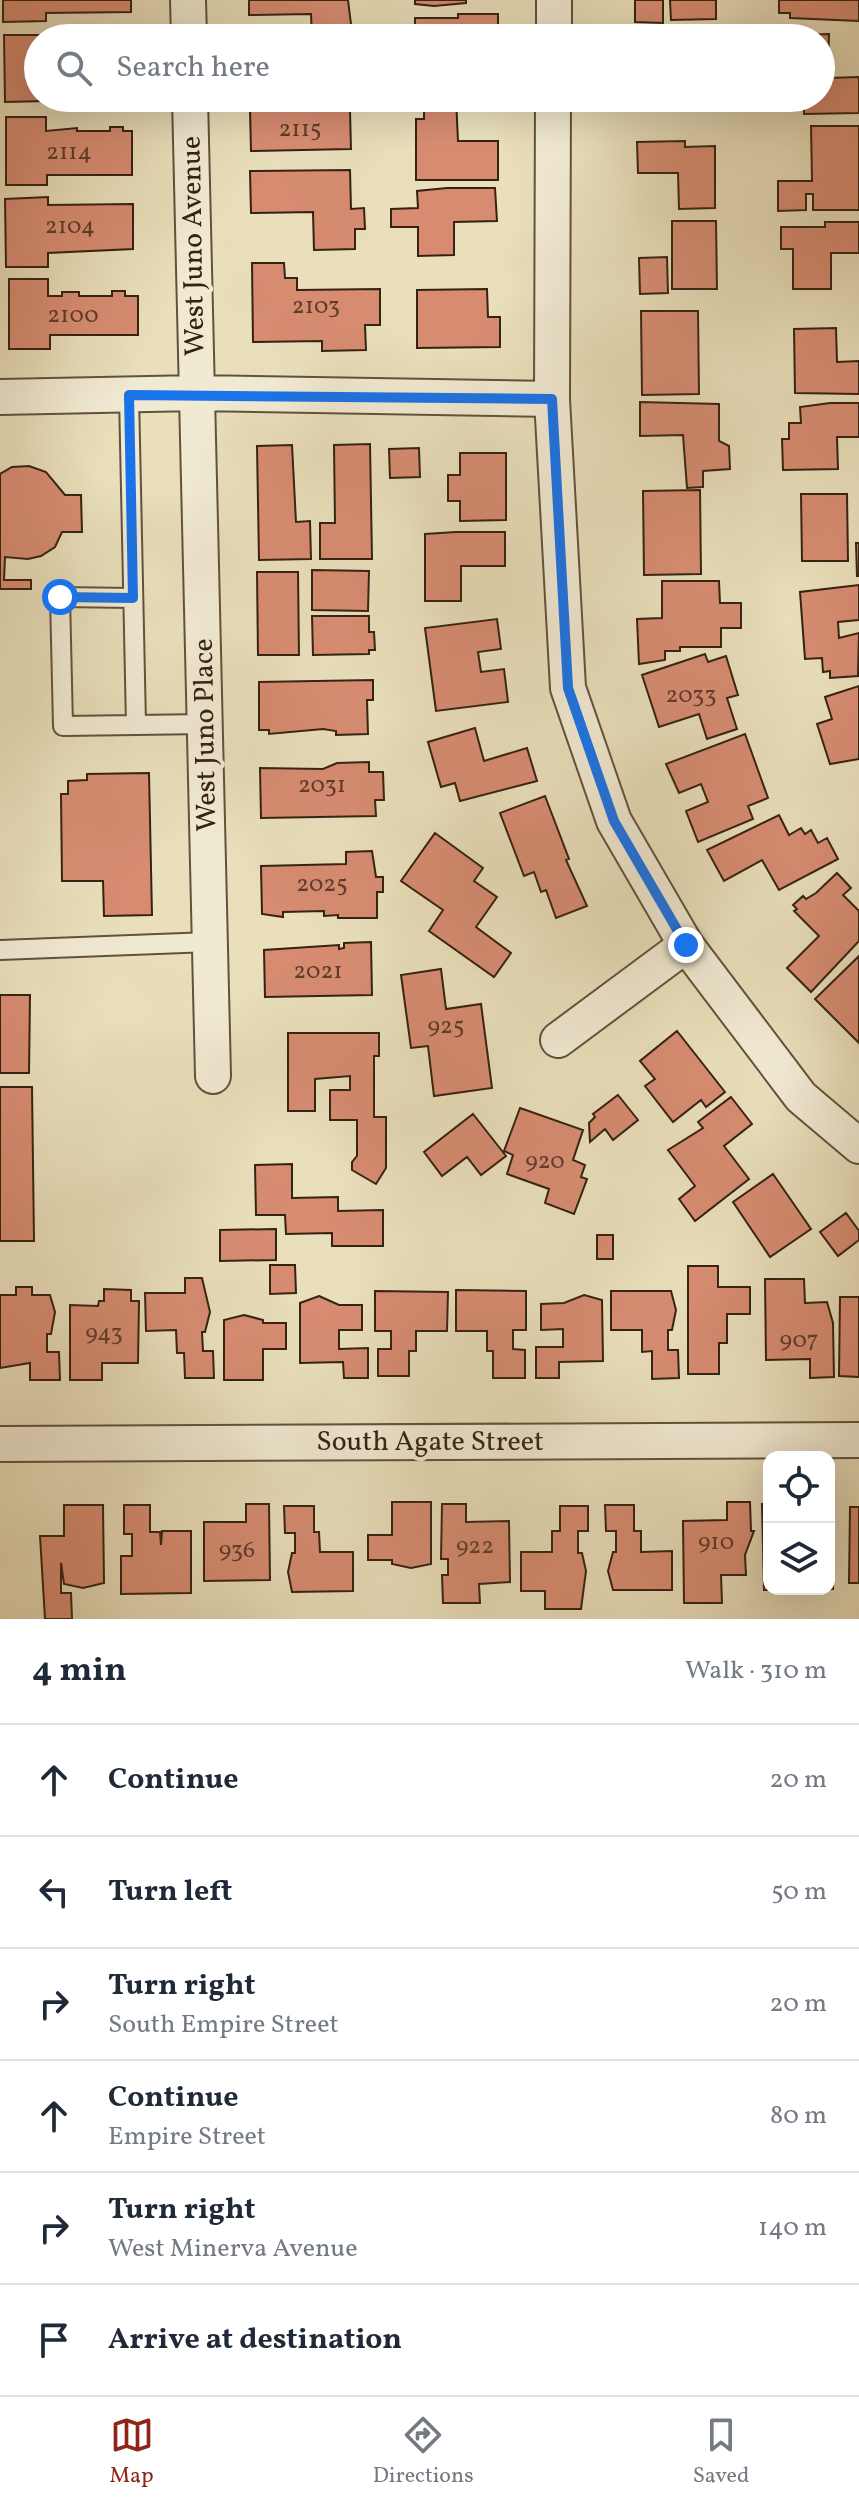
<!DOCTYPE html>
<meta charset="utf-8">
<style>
body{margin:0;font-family:Vollkorn,serif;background:#f2f2f3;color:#1f2937}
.controls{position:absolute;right:24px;bottom:24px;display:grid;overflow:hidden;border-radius:16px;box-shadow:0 8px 32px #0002}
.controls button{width:72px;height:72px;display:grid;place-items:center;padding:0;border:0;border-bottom:2px solid #e0e1e3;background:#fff;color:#1f2937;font:40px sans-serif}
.stop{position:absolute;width:24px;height:24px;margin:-18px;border:6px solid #1a73e8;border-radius:50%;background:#fff}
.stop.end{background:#1a73e8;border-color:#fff;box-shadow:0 2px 8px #0008}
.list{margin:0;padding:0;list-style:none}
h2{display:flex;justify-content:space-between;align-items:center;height:104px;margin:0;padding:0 32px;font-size:34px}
h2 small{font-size:26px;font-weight:400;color:#747a83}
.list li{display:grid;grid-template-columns:52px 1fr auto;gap:24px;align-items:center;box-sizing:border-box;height:112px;padding:0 32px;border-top:2px solid #e0e1e3}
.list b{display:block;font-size:30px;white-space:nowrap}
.list p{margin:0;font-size:26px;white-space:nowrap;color:#747a83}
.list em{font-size:26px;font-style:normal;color:#747a83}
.icon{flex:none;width:44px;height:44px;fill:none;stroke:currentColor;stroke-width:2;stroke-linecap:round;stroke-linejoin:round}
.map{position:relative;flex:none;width:859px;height:1619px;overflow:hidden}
.search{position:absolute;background:#fff;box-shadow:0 8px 32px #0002;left:24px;right:24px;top:24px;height:88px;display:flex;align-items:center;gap:20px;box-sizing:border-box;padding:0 28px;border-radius:44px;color:#747a83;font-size:30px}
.sheet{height:776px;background:#fff}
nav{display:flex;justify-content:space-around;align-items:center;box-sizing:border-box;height:112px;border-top:2px solid #e0e1e3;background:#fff;font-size:22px;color:#747a83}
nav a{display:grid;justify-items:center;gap:4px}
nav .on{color:#8f2418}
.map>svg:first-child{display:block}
.building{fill:#d78c72;stroke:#362212;stroke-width:2}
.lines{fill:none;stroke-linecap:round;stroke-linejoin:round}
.lane-casing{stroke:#63513c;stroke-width:22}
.street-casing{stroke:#63513c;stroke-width:38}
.lane{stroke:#f1ead3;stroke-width:18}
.street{stroke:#f1ead3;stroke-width:34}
.route{stroke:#1a73e8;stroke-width:10}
.labels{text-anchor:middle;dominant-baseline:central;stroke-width:8;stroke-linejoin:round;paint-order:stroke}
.number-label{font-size:24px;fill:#5e3c2a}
.street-label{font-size:28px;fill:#362212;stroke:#f1ead3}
</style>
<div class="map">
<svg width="859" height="1619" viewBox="0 0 859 1619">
<rect width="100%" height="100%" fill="#e9dfbb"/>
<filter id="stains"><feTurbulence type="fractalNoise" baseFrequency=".0025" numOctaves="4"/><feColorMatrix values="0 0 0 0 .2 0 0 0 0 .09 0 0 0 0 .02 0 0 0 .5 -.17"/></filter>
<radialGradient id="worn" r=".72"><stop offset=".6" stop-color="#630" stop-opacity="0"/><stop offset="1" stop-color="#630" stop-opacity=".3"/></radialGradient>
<!-- building -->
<path class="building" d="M3 0H131V12L46 13V21L3 22Z
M249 0H348L352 32H357V38H312L311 14 249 15Z
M415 0H466V3L434 6 415 4Z
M635 0H663V23L635 22Z
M670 0H716V19L671 20Z
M779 0H859V21L790 18V13H779Z
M458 14H498V38H415V18H458Z
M829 34 828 78 859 77V113L804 114V98H821V38H798V35Z
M4 35H45L38 38V98H45V101L5 102Z
M315 98H362V111H350L351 149 251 151 250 110 315 109Z
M424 98H456L458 141H498V180H416V119H424Z
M6 117H46V131L77 128V131H110V127H123V131H132V175H47V185H6Z
M811 126H859V210H813V194H806V210L778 211V181H812Z
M685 141V147L715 146V208L679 209 678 173H638L637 142Z
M350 170 351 209 364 208 365 229H355V249L314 250 313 212 251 213 250 171Z
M447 188H495L497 221 454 222V255L418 256V227H391V209L418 208 417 191Z
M48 197V205L133 204V249L48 253V267H6L5 199Z
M672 221H716L717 289H672Z
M825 222H859V253H831V289H793V249H781V227H825Z
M667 257 668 293 640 294 639 258Z
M252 263H284L285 278H297V290L380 289V325H365L366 350 322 351V341L253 342Z
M9 279H48V296H62V292H79V296H112V291H125V296H138V335H50V349H9Z
M487 289 488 317H500V347L417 348V290Z
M641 311H698L699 394 642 395Z
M836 328 837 362 859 361V394L795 393 794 329Z
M640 402 719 404V441L729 446 730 469 703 471V487L687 488 683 435 640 436Z
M830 403H859V437H837L838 469 783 470 782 439H789V423H801L800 407Z
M370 444 372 559H320V523H335L334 445Z
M292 445 296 522 310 521 311 559 259 560 257 446Z
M419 448 420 477 390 478 389 449Z
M460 453H506V520L460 521V501H448V475H460Z
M29 466 46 472 65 495H81L82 532H62L55 547 41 556 28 559 5 557 4 580H31V589H0V474L12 467Z
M700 490 701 574 644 575 643 491Z
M801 494H847L848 561H802Z
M456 532H505V566H461V601H425V534Z
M856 543H859V576H857Z
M312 570 369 571 368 611 312 610Z
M257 572H298L299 655H258Z
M662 581H719L720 603H741V628H721V647H680V651H665V660L639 664 637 619 662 618Z
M859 585V620L838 622 839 638 859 633 858 676 830 678V671L823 672 822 658 805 659 800 592Z
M312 616H369V632H374L375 650H369V654L313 655Z
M497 619 501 649 478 652 481 672 504 669 508 702 436 711 425 628Z
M705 654 708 662 726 656 738 695 727 698 737 729 707 739 699 714 659 727 642 675Z
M373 680V700H367L368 734 336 735V731L323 729 269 734V730H259V682Z
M859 686V759L830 764 817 724 832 719 825 697Z
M475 728 484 761 527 748 537 781 460 801 455 783 441 787 428 742Z
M745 734 768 798 748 806 753 819 698 842 686 811 708 802 701 784 679 793 666 764Z
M369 762V772H383L384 800H375L376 816 261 818 260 768 323 769 337 763Z
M149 773 152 915 104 916 103 881H62L61 794H68V781L87 780V774Z
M545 796 569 859 566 860 587 906 556 918 546 890 541 892 534 872 524 876 500 813Z
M779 815 789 835 801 828 805 834 811 830 818 843 827 838 838 859 779 890 762 860 724 881 707 850Z
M435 833 483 868 474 881 497 897 476 927 511 953 494 977 429 931 443 910 401 881Z
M372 851 376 877H383V892H377V918H338V915L324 916V911L283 912V917L262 914 261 866 346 864V852Z
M837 873 851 888 843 895 859 911V941L811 992 787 968 819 936 794 911 797 909 793 905 803 896 806 899 816 893Z
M371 942 372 995 265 997 264 950 339 945V949L344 948V943Z
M859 956V1043L815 999Z
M441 969 446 1009 481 1004 492 1088 434 1096 428 1046 411 1048 401 975Z
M0 995H30L29 1073H0Z
M677 1031 725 1092 706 1107 701 1100 673 1122 645 1086 655 1079 640 1061Z
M288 1033H379V1056H374V1117H386V1168L376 1184 352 1170V1162L357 1156V1120H330V1090H350V1076L315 1079V1111H288Z
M0 1087H32L34 1241H0Z
M618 1095 638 1120 613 1140 605 1129 590 1142 589 1123 595 1117 593 1114Z
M731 1097 752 1124 724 1146 749 1179 695 1221 679 1199 695 1186 668 1150 703 1128 698 1122Z
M520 1108 583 1130 573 1160 585 1165 581 1177 587 1179 574 1214 545 1203 549 1189 507 1174 513 1155 504 1151Z
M473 1114 506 1156 481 1175 467 1157 442 1176 424 1152Z
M292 1164V1198L338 1197V1211L383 1210V1246H332V1233L286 1234 285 1215H256L255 1165Z
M773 1174 811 1229 770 1257 733 1202Z
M846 1213 859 1231V1240L838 1256 820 1232Z
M276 1229V1260L220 1261V1230Z
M597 1235H613V1259H597Z
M270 1265H295L296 1293 270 1294Z
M688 1266H718V1287H750V1314H727V1343H719V1374H688Z
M185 1278H202L210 1312 205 1332H202L203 1351H213L214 1378H185L184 1353H177L176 1330 146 1331 145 1293H185Z
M765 1279H804L805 1303 827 1302 833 1323 834 1377 810 1378V1359L766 1360Z
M16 1287H32V1295H50L55 1312 51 1334H47V1352H59L60 1380H30V1363L0 1368V1295H16Z
M104 1289 131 1290V1301H139L138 1363H102V1380H70V1305L98 1306 99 1301H104Z
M456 1290 526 1291V1330H513V1349L525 1350V1378H493V1351H487V1331H456Z
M375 1291 448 1292 447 1331H416V1351H409V1376H378V1349H391V1331H375Z
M611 1291H671L676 1310 672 1330H668V1350H678L679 1378 652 1379V1351L642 1352V1330H611Z
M584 1295 602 1300 603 1361 559 1362V1378H536V1347H563V1329L541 1330V1304L564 1303Z
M319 1296 339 1305H362V1330H339V1349L368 1348V1378H344L343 1362 300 1363V1303Z
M840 1297H859V1377L839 1376Z
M244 1315 263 1320V1323H286V1349H263V1380H224V1320Z
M392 1502H431V1564L411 1568 392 1564V1560H368V1535H392Z
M727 1502H750L751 1531H754L745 1555 746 1575H721L722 1603H684L683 1521 727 1520Z
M246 1504H269L270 1580 204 1581V1522H246Z
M442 1504H466V1522L509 1521 510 1582 479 1584 480 1603H443L442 1575H448V1559H441Z
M762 1504H769V1589H829V1552H832L833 1589 764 1590Z
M64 1505H103L104 1583 83 1588 64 1584 61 1563V1593H71L72 1619H45L40 1536H64Z
M124 1505H150V1532H160L161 1545 162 1531H191V1593L121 1594V1556H132V1534H124Z
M605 1505H634V1531H641V1552L672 1551V1590H613L608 1571 613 1552H616V1531H606Z
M284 1506H314V1532H319L320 1552H353V1591L292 1592 288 1572 292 1553H295V1533H285Z
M560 1506H588V1531H578V1553H582L586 1571 581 1609H545V1591H521V1552H552V1531H560Z
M850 1507H859V1583H849Z"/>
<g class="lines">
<defs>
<path id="lane" d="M129 395 136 725 205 724
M133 598 60 597 63 726 136 725
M0 950 210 942"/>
<path id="street" d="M188 0 189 38
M554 38V0
M190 98 213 1076
M553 98 552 399 568 688 614 821 686 945 801 1097 859 1146
M0 397 198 393 552 399
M558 1040 686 945
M0 1444 859 1440"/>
</defs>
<!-- lane casing -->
<use href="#lane" class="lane-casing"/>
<!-- street casing -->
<use href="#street" class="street-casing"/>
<!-- lane -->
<use href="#lane" class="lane"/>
<!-- street -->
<use href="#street" class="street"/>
</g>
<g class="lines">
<!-- route -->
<path class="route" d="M60 597 133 598 129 395 552 399 568 688 614 821 686 945"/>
</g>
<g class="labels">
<!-- number labels -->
<g class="number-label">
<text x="300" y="130">2115</text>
<text x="69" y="153">2114</text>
<text x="70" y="227">2104</text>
<text x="316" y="307">2103</text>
<text x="73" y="316">2100</text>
<text x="691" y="696">2033</text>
<text x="322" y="786">2031</text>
<text x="322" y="885">2025</text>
<text x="318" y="972">2021</text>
<text x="446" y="1027">925</text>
<text x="545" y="1162">920</text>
<text x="104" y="1334">943</text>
<text x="799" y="1341">907</text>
<text x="716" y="1543">910</text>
<text x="475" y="1547">922</text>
<text x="237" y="1551">936</text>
</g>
<!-- street labels -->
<g class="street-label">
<text transform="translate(194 246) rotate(-91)">West Juno Avenue</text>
<text transform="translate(206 735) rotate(-91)">West Juno Place</text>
<text x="430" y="1442">South Agate Street</text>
</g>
</g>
<rect width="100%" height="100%" filter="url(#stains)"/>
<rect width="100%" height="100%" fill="url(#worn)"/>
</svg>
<div class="controls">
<button><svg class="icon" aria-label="locate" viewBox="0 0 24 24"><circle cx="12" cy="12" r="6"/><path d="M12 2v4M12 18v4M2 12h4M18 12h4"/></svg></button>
<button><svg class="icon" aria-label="layers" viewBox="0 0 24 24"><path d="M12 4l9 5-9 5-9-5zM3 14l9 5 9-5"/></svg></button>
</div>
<div class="stop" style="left:60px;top:597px"></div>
<div class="stop end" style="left:686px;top:945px"></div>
<div class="search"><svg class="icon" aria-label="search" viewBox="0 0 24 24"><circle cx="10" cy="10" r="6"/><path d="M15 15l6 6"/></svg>Search here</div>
</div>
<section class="sheet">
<h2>4 min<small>Walk · 310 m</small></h2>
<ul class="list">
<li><svg class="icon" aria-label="ahead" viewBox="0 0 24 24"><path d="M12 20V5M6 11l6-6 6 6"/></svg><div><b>Continue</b></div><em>20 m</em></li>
<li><svg class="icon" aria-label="left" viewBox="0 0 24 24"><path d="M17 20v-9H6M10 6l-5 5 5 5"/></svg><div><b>Turn left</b></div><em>50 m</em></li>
<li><svg class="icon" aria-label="right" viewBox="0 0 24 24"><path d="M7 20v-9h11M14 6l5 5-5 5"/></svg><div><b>Turn right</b><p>South Empire Street</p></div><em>20 m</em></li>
<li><svg class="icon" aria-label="ahead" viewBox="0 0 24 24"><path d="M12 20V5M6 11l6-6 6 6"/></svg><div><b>Continue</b><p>Empire Street</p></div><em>80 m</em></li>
<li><svg class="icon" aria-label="right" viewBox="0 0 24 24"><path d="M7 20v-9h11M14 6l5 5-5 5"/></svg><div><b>Turn right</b><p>West Minerva Avenue</p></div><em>140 m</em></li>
<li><svg class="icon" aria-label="arrive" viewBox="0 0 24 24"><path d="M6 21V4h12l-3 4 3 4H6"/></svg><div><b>Arrive at destination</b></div></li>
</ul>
</section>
<nav>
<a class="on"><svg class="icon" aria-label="map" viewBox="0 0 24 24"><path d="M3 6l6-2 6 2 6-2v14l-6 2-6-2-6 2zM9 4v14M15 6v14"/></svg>Map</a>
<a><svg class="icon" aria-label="directions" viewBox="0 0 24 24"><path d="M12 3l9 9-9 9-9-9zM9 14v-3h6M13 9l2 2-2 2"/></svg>Directions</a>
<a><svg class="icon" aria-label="saved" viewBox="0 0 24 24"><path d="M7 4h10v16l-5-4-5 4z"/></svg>Saved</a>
</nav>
